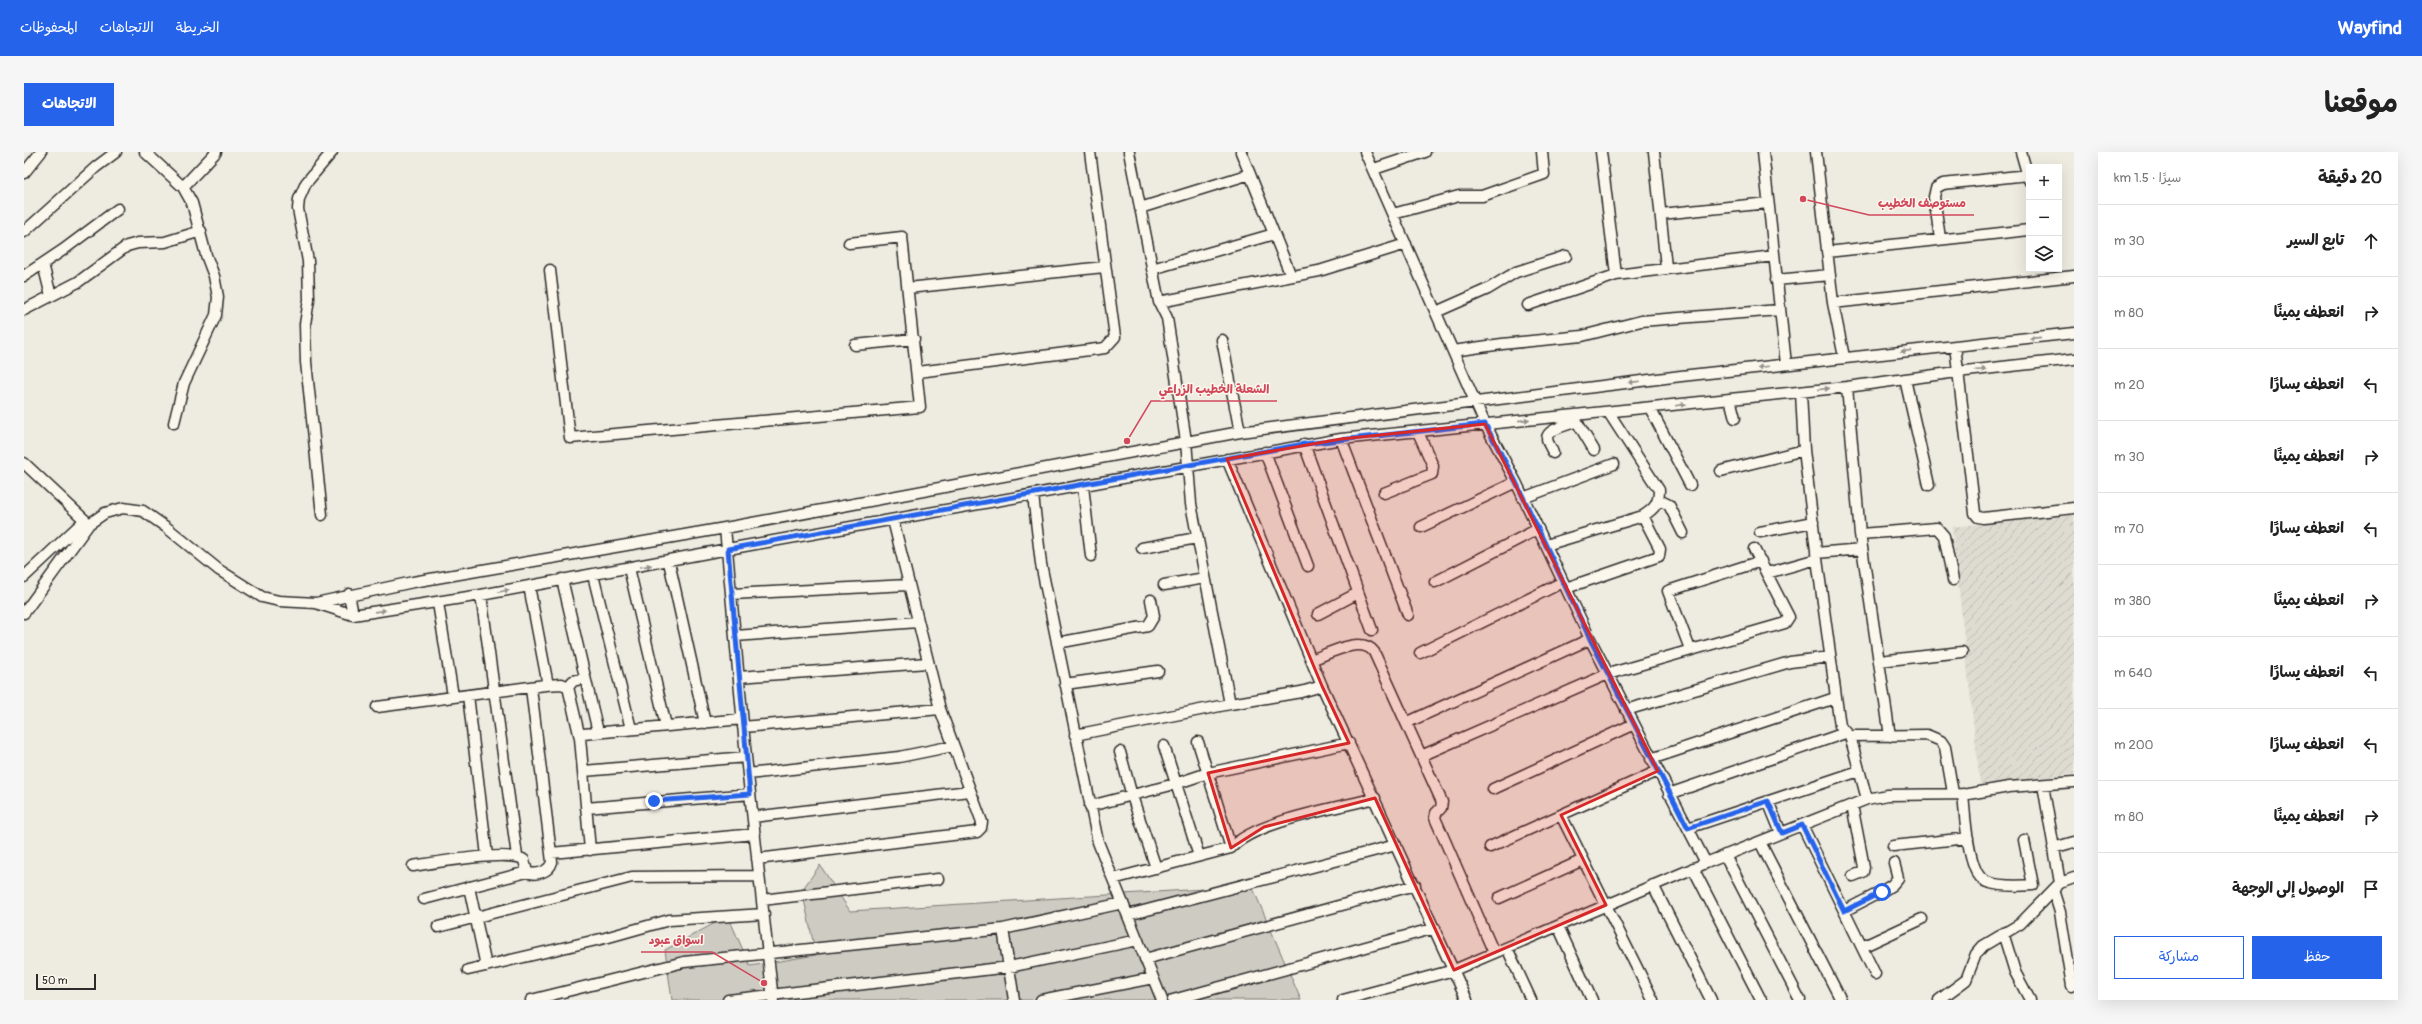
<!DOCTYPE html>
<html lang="ar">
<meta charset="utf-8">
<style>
body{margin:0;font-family:Pangolin,"Playpen Sans Arabic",sans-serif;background:#f6f6f6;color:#222;direction:rtl}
.controls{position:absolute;right:12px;top:12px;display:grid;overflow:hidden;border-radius:0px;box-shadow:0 4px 16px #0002}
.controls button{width:36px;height:36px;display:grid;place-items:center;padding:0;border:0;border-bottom:1px solid #e0e0e0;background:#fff;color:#222;font:20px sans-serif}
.scale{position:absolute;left:12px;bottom:10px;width:60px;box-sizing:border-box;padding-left:4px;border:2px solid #2b2b2b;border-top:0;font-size:11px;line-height:14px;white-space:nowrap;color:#2b2b2b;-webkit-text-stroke:3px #fbf7ec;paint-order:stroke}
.stop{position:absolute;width:12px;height:12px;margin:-9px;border:3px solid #2563eb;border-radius:50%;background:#fff}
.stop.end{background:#2563eb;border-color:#fff;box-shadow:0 1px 4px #0008}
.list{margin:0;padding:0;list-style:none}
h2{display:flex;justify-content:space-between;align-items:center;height:52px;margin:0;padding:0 16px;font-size:17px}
h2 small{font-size:13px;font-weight:400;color:#767676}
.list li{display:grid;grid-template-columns:26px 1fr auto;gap:12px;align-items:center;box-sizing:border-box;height:72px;padding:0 16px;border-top:1px solid #e0e0e0}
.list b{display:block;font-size:15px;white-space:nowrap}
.list em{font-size:13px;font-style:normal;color:#767676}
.actions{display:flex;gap:8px;padding:12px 16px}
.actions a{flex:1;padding:9px 0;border:1px solid #2563eb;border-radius:0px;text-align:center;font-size:14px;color:#2563eb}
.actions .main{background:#2563eb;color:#fff}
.icon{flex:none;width:22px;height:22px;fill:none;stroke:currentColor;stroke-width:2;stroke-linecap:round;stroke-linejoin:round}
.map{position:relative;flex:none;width:2050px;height:848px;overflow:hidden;direction:ltr;border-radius:0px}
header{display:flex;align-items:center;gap:24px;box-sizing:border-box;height:56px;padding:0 20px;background:#2563eb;color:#fff}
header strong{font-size:19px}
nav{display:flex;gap:22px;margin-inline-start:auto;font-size:14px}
.intro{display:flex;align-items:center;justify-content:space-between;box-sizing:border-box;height:96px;padding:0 24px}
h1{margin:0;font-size:28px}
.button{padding:10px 18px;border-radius:0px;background:#2563eb;color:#fff;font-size:14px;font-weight:700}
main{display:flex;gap:24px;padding:0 24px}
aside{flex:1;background:#fff;border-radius:0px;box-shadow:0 4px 16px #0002}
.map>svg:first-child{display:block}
.industrial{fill:url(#industrial-furrows)}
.green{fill:#cecbc2;stroke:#7c7b76}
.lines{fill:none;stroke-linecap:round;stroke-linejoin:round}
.minor-casing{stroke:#2b2b2b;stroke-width:13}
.minor{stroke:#fbf7ec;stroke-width:10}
.oneway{fill:#93918c}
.route{stroke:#2563eb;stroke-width:5}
.marked{fill:#d62828;fill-opacity:0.2;stroke:#d62828;stroke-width:3;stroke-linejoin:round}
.leader{fill:none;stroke:#d1495b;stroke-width:1.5}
.callout-dot{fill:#d1495b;stroke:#fbf7ec;stroke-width:1.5}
.callout-label{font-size:12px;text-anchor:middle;font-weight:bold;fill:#d1495b;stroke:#fbf7ec;stroke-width:3;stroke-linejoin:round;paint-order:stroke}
</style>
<header>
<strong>Wayfind</strong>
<nav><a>الخريطة</a><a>الاتجاهات</a><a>المحفوظات</a></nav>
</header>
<div class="intro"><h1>موقعنا</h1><a class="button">الاتجاهات</a></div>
<main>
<aside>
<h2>20 دقيقة<small>سيرًا · 1.5 km</small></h2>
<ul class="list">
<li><svg class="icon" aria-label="ahead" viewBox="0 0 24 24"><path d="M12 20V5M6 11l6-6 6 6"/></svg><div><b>تابع السير</b></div><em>30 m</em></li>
<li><svg class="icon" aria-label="right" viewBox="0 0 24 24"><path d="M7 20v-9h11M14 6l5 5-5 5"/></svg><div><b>انعطف يمينًا</b></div><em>80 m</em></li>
<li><svg class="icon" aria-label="left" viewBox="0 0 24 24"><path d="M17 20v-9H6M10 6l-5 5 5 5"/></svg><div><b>انعطف يسارًا</b></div><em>20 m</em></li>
<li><svg class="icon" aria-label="right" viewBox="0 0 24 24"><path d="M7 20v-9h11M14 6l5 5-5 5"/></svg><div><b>انعطف يمينًا</b></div><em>30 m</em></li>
<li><svg class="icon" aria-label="left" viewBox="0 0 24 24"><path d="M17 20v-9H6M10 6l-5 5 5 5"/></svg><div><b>انعطف يسارًا</b></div><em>70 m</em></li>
<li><svg class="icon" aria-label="right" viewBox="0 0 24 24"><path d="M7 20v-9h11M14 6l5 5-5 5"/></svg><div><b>انعطف يمينًا</b></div><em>380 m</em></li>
<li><svg class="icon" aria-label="left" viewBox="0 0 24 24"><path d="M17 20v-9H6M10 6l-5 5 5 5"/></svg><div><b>انعطف يسارًا</b></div><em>640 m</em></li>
<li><svg class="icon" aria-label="left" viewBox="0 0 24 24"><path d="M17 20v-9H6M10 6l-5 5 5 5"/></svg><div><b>انعطف يسارًا</b></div><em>200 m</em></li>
<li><svg class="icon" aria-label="right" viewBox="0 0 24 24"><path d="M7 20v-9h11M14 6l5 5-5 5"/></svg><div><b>انعطف يمينًا</b></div><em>80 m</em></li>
<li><svg class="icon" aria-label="arrive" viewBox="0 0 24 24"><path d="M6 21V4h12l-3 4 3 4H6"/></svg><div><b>الوصول إلى الوجهة</b></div></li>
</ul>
<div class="actions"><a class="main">حفظ</a><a>مشاركة</a></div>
</aside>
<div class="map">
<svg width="2050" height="848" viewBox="0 0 2050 848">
<defs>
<pattern id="industrial-furrows" width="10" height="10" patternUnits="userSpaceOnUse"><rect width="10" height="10" fill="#dedbd1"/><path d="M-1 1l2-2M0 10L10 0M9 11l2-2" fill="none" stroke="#bfbcb4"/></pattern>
</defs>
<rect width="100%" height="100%" fill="#eeebe0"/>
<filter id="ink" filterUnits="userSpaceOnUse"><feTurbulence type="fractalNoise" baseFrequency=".025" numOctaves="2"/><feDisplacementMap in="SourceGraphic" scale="8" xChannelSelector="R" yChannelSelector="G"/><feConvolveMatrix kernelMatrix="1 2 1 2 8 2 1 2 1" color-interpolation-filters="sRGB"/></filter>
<g filter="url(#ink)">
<!-- industrial -->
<path class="industrial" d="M2050 361V622L1956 632 1928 375Z"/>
<!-- green -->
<path class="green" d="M796 713 826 759 1228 734 1277 848H648L641 798 704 764 726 814 792 803 778 738Z"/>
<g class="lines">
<defs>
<path id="minor" d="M121 0 159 35 168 51 182 103 190 124 194 145 192 163 160 231 150 271
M1105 0 1135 150 1143 166 1162 289 1167 352 1206 552 1277 540 1298 534
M1217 0 1267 124
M1341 0 1461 272 1492 330 1566 487 1682 711
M1577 0 1592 123
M1630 0 1642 115
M1739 0 1762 212
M1792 0 1809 151 1820 205
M1997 0 2005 28
M1350 17 1401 0
M0 21 17 0
M159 35 192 0
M1116 56 1226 22
M1369 62 1435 44H1458L1520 22 1518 0
M1637 62 1744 51
M0 80 72 15 92 0
M1916 86 1910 45 1912 36 1919 32 2004 23
M1803 100 2005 78
M19 112 27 144
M1128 117 1250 82
M526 118 546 286 896 255 878 85 825 91
M0 124 39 98 94 57
M1752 128 1806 123
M884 136 1080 115
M1135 150 1295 119 1382 92
M1809 151 2050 124
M1504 153 1592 123 1750 104
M0 158 54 130 103 94 114 91 141 90 177 79
M1412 160 1464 137 1492 120 1542 104
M1198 188 1216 280
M831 193 890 187
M1931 194 1951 361 1954 365 1959 366 2050 356
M1429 199 1478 192 1558 184 1617 169 1755 158
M894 220 1081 196 1091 185 1066 0
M1881 227 1905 333
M1823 235 1836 382 1866 584
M1777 240 1780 298 1793 407 1816 574 1826 584 1903 583 1917 589 1921 595 1929 641
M1706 247 1711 266
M1626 256 1666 333
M1550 265 1570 298
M1317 287 1384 463
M1280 292 1348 478
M1241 300 1284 414
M1529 301C1528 297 1523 291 1523 286 1523 277 1547 272 1553 269
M1203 307 1298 534 1443 848
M0 311 65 372
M1697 319 1780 298
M1059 334 1067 404
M1360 341 1408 322 1409 314 1394 280
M1009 343 1017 412 1074 690 1138 848
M1499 346 1590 312
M1635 348 1645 353 1659 381
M298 363 282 210 281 172 285 148 284 109 274 57 275 47 282 31 308 0
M1397 375 1492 330
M701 376 722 605 749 848
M1736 380 1789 370
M1836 382 1913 376 1920 384 1929 428
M1522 393 1619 364C1630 357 1635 352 1635 338L1585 261
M1118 396 1173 386
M1792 401 1838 397
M645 410 681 571
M605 416 642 574
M1743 421 1793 407
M569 423 607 577
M0 425 61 368
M538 427 574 580
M1411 430 1514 377
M1140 433 1181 426
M1542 436 1635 404 1636 397 1619 364
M325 442 329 463
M708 442 884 433
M457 443 493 704
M292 451 389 430 701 376 1216 280 1657 224 2050 181
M414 451 429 544
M0 461 65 372 81 361 99 356 119 359 142 375 195 418 238 445 255 449 292 451 329 463 457 443 704 397 1317 287 1823 235 1933 220 2050 207
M1294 462 1334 441
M711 484 894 470
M1033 491 1124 474 1130 464 1127 448
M1666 497 1644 439 1737 409
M1396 501 1539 430
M1287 508C1304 502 1337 483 1350 500L1418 650 1417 656 1412 661 1411 666 1470 801
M1855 509 1938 500
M715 525 903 511
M1041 532 1134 519
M521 533 538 532 544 535 556 586
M544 535 549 529 561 526
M444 543 463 704
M353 555 521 533 523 528 505 434
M1602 558 1766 510 1806 505
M1382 571 1566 487
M719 575 916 557
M1051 583 1206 552
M1826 584 1843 647
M1174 590 1207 696
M1140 594 1175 704
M1096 600 1108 644 1132 716
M1397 604 1584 522 1761 471 1765 465 1730 397
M1627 607 1811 546
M560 619 722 605
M724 622 875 605 929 594
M2019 633 2036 731
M1469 637 1610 572
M1645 642 1821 581
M1939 642C1941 661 1943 724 1963 730 1977 735 1995 734 2009 733L2000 688
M1744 649 1757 681
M1828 653 1840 715 1839 720 1829 724
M1066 654 1151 632 1184 621 1325 591
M562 656 726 642
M1537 663 1629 848
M729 665 945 639
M1778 673 1851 822
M1664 676 1835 619
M1736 690 1817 848
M1869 694 1944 686
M1466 695 1634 619
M2029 696 2050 690
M566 698 556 586 559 582 718 567
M527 701 731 682
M1701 703 1776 848
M733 707 953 680 957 676 958 670 916 557 869 368
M389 714C407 711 489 697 500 708L503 720C512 724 525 720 528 710L507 536
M1669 716 1737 848
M1089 727 1207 696C1231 669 1314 656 1351 646
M1629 733 1687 848
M445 735 462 814
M2029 738 2036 760 2048 834
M1475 746 1559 708
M400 747 503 720
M738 748 914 727
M1820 759 1857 740 1868 733 1874 726 1870 711
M1104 763 1372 693
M1534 774 1568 848
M414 775 608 725 735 724
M979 777 990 848
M1979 781 1991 820 2006 848
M1838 795 1898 767
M1483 796 1507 848
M1121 807 1391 733
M444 818 581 786 645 768 740 762
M507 848 660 810 979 777 1099 751
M704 848 985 815 1114 788
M1017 848 1129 826
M1149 848 1411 776
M1319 848 1430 818 1682 711 1843 647 1863 643 1944 642 1985 635 2050 630
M1915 848 1942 828 1952 802 1959 794 1996 772 2036 731 2050 726"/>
</defs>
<!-- minor casing -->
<use href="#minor" class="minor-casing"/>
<!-- minor -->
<use href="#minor" class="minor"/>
</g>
<!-- one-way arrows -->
<defs><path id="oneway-solid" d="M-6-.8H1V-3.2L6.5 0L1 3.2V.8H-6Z"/></defs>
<g class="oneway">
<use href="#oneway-solid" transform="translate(2011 186) rotate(174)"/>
<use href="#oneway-solid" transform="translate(1882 199) rotate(174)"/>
<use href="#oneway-solid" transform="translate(1739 215) rotate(173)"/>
<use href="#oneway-solid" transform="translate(1957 218) rotate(-4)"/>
<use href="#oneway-solid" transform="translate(1610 230) rotate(173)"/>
<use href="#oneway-solid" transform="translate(1800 237) rotate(-5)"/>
<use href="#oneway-solid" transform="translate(1657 253) rotate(-7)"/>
<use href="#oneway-solid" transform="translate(1500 268) rotate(-6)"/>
<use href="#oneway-solid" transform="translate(622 414) rotate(-9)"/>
<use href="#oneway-solid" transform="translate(480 439) rotate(-11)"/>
<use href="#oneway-solid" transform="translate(356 459) rotate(-8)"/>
</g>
</g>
<g class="lines" filter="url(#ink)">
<!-- route -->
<path class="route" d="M630 649 726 642 704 397 1280 292 1461 272 1492 330 1566 487 1664 676 1744 649 1758 681 1778 673 1820 759 1858 740"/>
</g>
<!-- marked area -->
<path class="marked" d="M1461 272 1634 619 1537 663 1582 753 1430 818 1351 646 1240 675 1207 696 1184 621 1325 591 1298 534 1203 307 1317 287Z"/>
<!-- callouts -->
<path class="leader" d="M1779 47L1845 63H1950M1103 289L1127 249H1253M740 831L688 800H617"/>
<g class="callout-dot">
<circle cx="1779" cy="47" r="4"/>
<circle cx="1103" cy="289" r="4"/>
<circle cx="740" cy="831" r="4"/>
</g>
<g class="callout-label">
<text x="1898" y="55">مستوصف الخطيب</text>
<text x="1190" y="241">الشعلة الخطيب الزراعي</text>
<text x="652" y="792">اسواق عبود</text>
</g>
</svg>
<div class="controls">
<button>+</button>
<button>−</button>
<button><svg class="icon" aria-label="layers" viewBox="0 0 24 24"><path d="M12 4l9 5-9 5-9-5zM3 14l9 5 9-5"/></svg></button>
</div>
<div class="scale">50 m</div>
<div class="stop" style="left:1858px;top:740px"></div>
<div class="stop end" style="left:630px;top:649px"></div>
</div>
</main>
